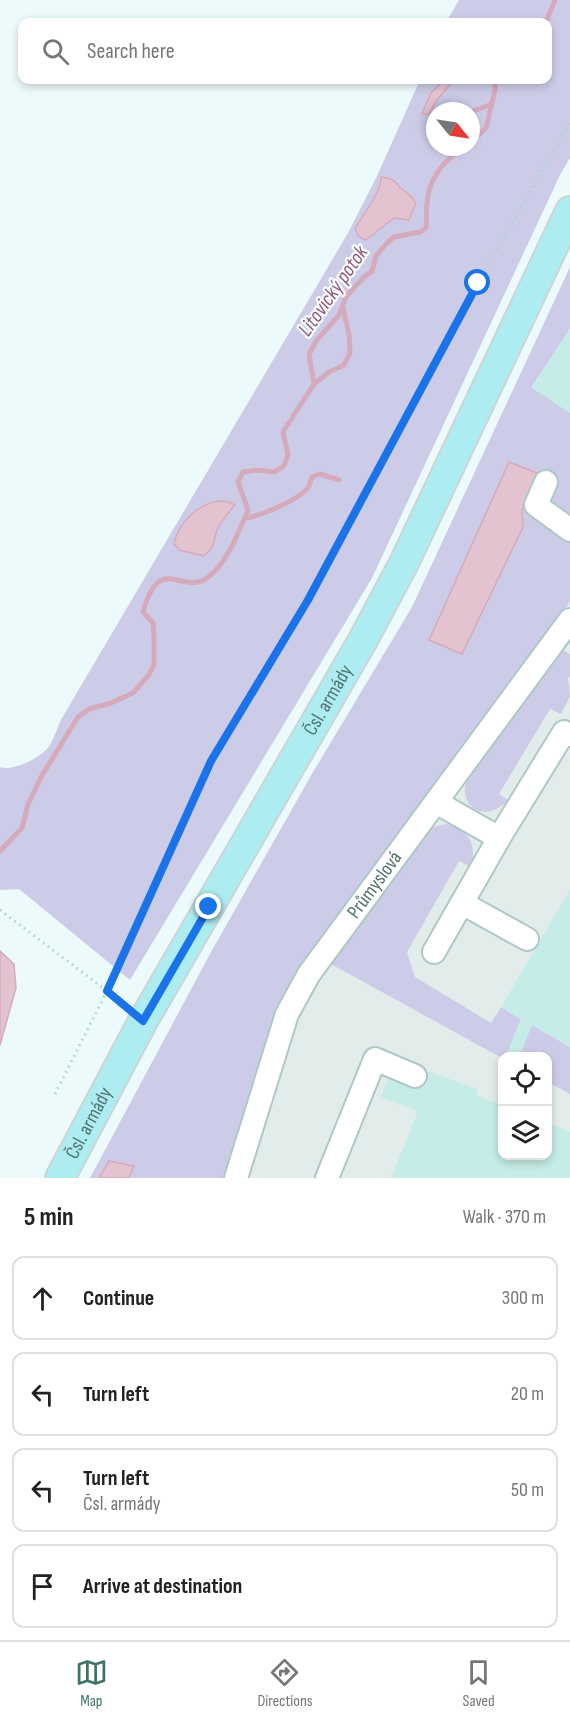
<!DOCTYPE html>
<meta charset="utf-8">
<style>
body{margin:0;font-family:"Sofia Sans Condensed",sans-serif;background:#f6f6f6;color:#222}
.controls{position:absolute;right:18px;bottom:18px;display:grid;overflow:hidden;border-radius:12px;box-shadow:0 3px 9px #0003}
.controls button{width:54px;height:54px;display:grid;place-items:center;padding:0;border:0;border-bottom:2px solid #e0e0e0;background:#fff;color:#222;font:30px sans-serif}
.compass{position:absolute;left:426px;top:102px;width:54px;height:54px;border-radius:50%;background:#fff;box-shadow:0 3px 9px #0003;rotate:120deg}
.stop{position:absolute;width:18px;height:18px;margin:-14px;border:4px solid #1a73e8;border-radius:50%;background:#fff}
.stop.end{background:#1a73e8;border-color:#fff;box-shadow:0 2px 6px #0008}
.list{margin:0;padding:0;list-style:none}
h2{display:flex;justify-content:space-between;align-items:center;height:78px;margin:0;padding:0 24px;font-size:26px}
h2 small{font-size:20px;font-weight:400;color:#767676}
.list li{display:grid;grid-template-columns:39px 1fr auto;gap:18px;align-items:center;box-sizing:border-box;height:84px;margin:0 12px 12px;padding:0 12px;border:2px solid #e0e0e0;border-radius:12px}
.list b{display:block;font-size:22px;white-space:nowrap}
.list p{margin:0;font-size:20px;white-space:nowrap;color:#767676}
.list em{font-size:20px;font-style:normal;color:#767676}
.icon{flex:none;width:33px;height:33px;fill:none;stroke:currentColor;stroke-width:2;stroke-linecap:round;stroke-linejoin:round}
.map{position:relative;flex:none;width:570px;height:1178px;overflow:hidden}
.search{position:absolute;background:#fff;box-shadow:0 3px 9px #0003;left:18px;right:18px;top:18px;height:66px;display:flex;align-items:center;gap:15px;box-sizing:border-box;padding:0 21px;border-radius:12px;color:#767676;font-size:22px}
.sheet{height:462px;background:#fff}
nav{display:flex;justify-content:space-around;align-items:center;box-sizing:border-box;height:84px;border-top:2px solid #e0e0e0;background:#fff;font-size:16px;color:#767676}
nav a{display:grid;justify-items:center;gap:3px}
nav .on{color:#3e7462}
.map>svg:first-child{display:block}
.industrial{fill:#e2ecea;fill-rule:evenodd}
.green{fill:#cdcce8;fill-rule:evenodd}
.water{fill:#e4c3d0;stroke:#d5aabb;stroke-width:1.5}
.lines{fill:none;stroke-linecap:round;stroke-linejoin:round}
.stream{stroke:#d5aabb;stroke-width:5}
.building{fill:#c5ece6}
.minor-casing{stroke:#aec8c6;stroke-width:26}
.major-casing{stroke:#cbd6d4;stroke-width:32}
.path{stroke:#aad4cd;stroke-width:3;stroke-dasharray:1.5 4.5;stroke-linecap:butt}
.minor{stroke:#fff;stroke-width:22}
.major{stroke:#adedf2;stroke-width:28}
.route{stroke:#1a73e8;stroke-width:8}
.labels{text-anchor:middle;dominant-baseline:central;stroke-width:4.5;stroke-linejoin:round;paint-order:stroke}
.street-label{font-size:20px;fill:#51756e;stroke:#f4fdfe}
.water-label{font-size:21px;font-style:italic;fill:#9a5771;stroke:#f4fdfe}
</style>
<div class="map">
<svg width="570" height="1178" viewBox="0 0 570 1178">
<rect width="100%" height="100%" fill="#edfafb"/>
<!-- industrial -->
<path class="industrial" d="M570 602V1178H226L276 1016 284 994 296 973ZM502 1056H548V1156H502Z"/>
<!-- green -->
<path class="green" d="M459 0H570V158L560 175 372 578 130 980 19 889 0 890V767C12 772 39 758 47 749 54 741 57 727 62 718L348 233 377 176 420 80H548V22H446ZM435 111H471V147H435Z
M570 267V329L532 387 570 412V602L296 973 284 994 276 1016 226 1178H129L134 1166 109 1161 99 1178H90L211 952 313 772 412 607ZM509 462 537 473 522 510 523 527 462 654 430 640Z
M563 650 570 654V677L568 678 570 697 561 714 550 709 499 794 508 800C489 822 459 811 466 782Z
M447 824C469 832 476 841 472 865L469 866 459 861 407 952 415 977 491 1023 501 1007 521 1019 506 1056 502 1058 331 964 432 827Z
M532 1025 570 1047V1094L548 1082V1056H519Z"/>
<!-- water -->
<path class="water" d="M444 80H467L453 81 437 100 429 114H422L431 93Z
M381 177C396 179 392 180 402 189 409 195 411 194 416 203L409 220 394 218 366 240 359 237 355 229C363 213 381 194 381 177Z
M509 462 537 473 522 510 523 527 462 654 429 640Z
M219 501 229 502 235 505C228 513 221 521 217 530 211 546 218 542 204 556L179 550 174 544C178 523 198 504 219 501Z
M0 951 14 964 16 988 0 1045Z
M109 1161 134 1166 129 1178H99Z"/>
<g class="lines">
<!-- stream -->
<path class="stream" d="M546 22 555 0
M471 112 492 104
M471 142 486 128 495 90V80
M314 384 329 372 344 365 350 353 349 334 343 308
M245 518C260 516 300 500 309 486 310 483 311 480 312 477L320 474 339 480
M0 851 22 828 28 804 41 777 78 717 89 709 111 703 133 693 148 676 154 665V637L153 623 143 612C160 551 181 596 207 578 227 564 239 531 248 510L238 482 243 472 258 470 274 472 284 466 288 455 283 432 314 384 309 354 317 340 339 315 346 297 363 278 372 271 376 256 387 243 394 237 420 232 426 228C427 220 426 212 427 204 428 178 444 161 464 147"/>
</g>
<!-- building -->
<path class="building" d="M570 329V413L532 388Z
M570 890V1047L532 1025 519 1056H506L521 1019 501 1007Z
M429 1071 478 1090 476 1095 502 1105V1156H548V1123L570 1132V1178H391L418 1111 381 1097 390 1074 423 1087Z"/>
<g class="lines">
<defs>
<g id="minor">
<path d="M546 482 536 505 570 530"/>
<path d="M436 802 499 838"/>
<path d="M462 903 527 939"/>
<path d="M434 952 499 838 564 732 570 735"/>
<path id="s1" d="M236 1178 287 1014 309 974 570 620"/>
<path d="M327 1178 375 1059 415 1076"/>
</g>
<g id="major">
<path id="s2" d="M60 1178 143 1021 363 640 404 563 570 211"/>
</g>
</defs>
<!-- minor casing -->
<use href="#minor" class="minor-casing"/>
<!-- major casing -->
<use href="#major" class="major-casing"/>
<!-- path -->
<path class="path" d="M0 910 107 991 126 1007
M55 1094 107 991 211 761 308 600 478 283 570 122"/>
<!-- minor -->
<use href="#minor" class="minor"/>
<!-- major -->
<use href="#major" class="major"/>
</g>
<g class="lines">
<!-- route -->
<path class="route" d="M209 907 143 1021 107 991 211 761 308 600 478 283"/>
</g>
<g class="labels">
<!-- street labels -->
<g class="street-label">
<text stroke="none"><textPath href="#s2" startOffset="548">Čsl. armády</textPath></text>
<text stroke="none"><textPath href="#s1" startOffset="328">Průmyslová</textPath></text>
<text stroke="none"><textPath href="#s2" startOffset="62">Čsl. armády</textPath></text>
</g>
<!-- water labels -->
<g class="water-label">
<text transform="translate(333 291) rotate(-55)">Litovický potok</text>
</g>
</g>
</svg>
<div class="controls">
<button><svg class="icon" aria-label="locate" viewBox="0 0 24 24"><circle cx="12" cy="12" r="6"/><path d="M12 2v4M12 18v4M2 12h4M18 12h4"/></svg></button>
<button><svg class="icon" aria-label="layers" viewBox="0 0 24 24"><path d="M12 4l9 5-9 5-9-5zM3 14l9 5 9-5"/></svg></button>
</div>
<svg class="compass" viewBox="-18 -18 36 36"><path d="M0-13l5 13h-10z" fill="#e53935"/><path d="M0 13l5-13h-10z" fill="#767676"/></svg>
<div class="stop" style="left:478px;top:283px"></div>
<div class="stop end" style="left:209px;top:907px"></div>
<div class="search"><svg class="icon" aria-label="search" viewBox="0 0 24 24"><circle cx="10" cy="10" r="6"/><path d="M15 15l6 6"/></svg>Search here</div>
</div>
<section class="sheet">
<h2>5 min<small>Walk · 370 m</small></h2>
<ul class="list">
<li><svg class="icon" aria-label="ahead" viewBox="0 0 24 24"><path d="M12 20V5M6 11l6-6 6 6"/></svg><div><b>Continue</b></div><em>300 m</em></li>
<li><svg class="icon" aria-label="left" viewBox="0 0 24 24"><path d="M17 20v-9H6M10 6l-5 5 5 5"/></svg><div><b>Turn left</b></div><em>20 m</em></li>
<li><svg class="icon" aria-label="left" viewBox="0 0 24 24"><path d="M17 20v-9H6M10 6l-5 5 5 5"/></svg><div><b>Turn left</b><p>Čsl. armády</p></div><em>50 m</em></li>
<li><svg class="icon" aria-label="arrive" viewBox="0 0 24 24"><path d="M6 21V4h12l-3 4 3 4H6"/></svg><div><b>Arrive at destination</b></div></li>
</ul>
</section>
<nav>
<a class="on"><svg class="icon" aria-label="map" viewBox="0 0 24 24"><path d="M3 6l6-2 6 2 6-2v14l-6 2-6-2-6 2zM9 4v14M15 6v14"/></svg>Map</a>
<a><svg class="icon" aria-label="directions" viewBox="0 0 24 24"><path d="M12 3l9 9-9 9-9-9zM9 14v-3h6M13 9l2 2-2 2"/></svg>Directions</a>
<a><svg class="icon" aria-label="saved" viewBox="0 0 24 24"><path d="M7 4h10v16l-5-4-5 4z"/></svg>Saved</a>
</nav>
